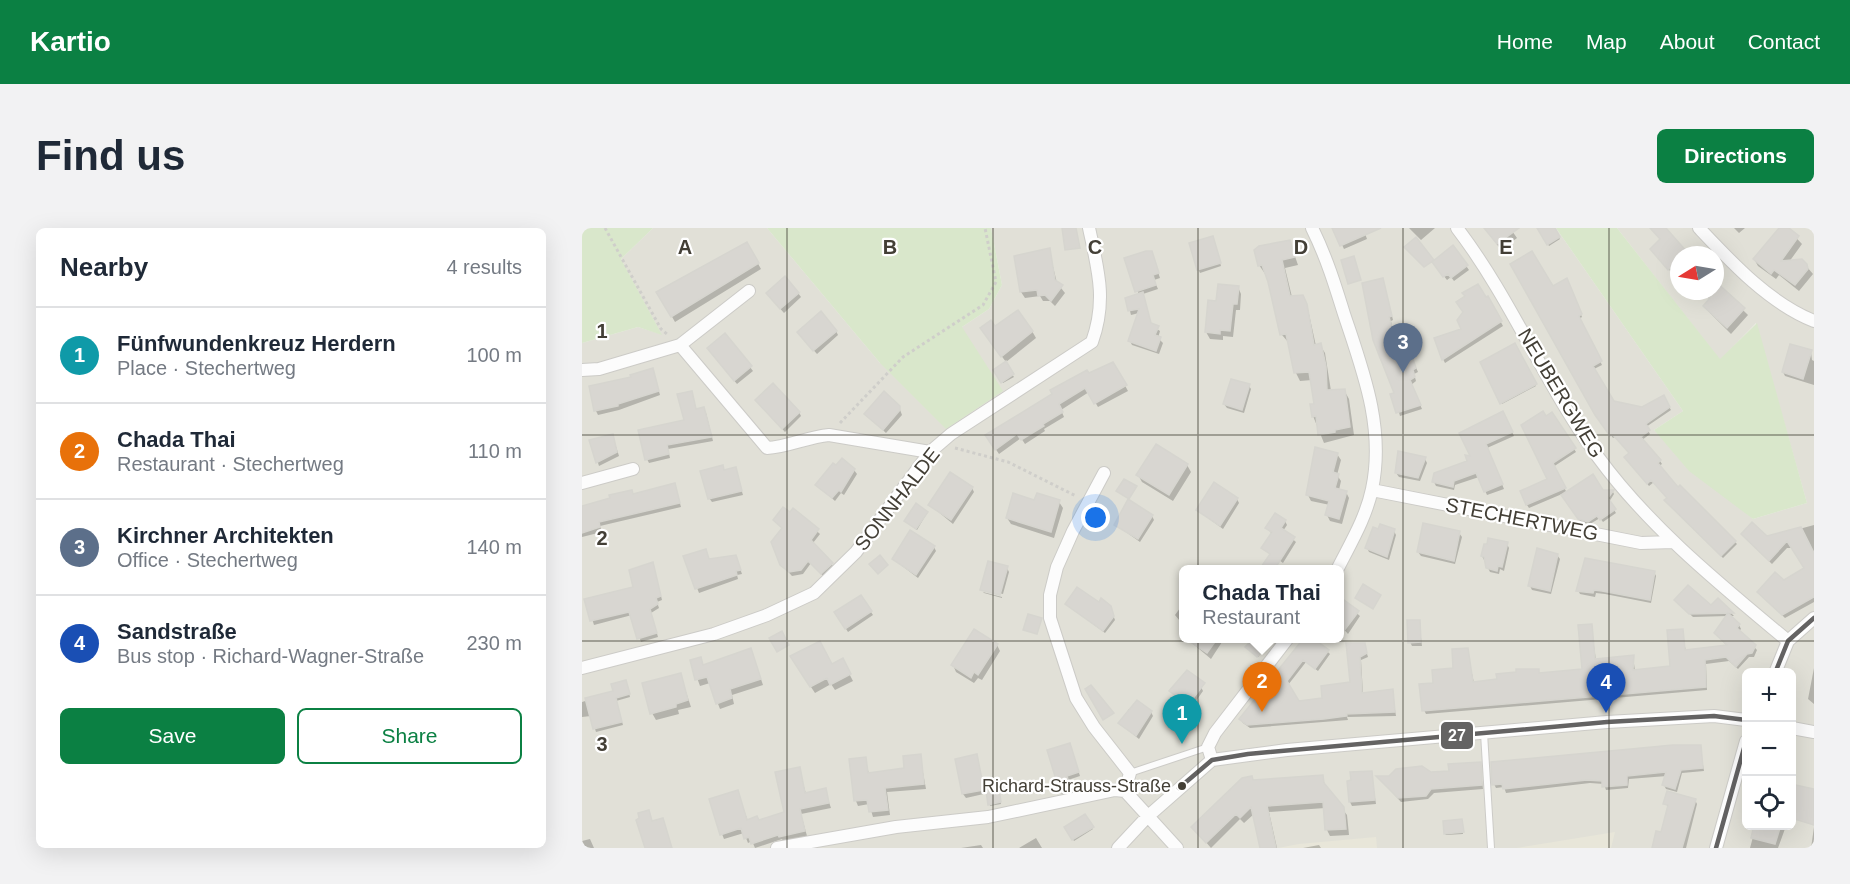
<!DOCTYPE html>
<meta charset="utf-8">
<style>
body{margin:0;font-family:Helvetica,sans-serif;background:#f2f2f3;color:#1f2937}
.controls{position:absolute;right:18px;bottom:18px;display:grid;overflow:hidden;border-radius:9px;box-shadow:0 6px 24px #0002}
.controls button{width:54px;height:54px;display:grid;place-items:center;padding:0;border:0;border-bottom:2px solid #e0e1e3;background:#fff;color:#1f2937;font:30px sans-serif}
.compass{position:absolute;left:1088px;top:18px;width:54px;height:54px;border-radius:50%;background:#fff;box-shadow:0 6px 24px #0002;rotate:259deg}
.you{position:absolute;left:514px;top:290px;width:21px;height:21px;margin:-15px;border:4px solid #fff;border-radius:50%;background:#1a73e8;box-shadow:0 0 0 9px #1a73e833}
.badge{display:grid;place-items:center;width:39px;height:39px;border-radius:50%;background:#0b8043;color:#fff;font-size:20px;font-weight:700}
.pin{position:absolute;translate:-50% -50px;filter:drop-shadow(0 2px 3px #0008)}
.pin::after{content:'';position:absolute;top:32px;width:21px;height:18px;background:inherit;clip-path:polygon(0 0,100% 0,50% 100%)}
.popup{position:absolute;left:597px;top:337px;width:165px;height:78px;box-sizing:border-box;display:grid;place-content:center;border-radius:9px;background:#fff;filter:drop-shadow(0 2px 4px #0005);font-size:20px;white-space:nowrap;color:#747a83}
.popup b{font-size:22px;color:#1f2937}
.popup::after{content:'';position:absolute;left:50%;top:100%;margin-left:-12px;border:12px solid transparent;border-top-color:#fff}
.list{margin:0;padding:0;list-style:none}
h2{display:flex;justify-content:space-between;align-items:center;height:78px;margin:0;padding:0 24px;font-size:26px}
h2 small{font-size:20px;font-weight:400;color:#747a83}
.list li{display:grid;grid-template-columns:39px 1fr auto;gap:18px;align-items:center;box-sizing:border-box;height:96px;padding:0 24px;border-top:2px solid #e0e1e3}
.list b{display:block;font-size:22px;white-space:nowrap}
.list p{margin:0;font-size:20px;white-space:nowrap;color:#747a83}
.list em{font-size:20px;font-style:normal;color:#747a83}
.actions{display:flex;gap:12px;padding:18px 24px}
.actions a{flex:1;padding:14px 0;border:2px solid #0b8043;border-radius:9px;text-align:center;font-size:21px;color:#0b8043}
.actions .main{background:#0b8043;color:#fff}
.icon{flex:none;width:33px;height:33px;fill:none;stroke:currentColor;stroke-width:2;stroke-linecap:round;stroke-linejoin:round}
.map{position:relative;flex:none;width:1232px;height:620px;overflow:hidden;border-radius:9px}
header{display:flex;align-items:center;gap:36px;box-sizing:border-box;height:84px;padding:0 30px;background:#0b8043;color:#fff}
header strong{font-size:28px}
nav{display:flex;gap:33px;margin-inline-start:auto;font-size:21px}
.intro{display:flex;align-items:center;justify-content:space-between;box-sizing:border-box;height:144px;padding:0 36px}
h1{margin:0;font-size:42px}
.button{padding:15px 27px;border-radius:9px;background:#0b8043;color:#fff;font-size:21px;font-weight:700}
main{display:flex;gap:36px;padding:0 36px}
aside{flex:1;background:#fff;border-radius:9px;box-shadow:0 6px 24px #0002}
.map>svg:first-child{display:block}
.residential{fill:#e1e0d7;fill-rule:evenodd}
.education{fill:#e8e6d9}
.green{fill:#d9e7cb}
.shadow{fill:#0003}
.building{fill:#d8d6d1;stroke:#d6d5cf;stroke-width:1.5}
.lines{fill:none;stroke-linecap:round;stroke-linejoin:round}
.service-casing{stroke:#cccbc7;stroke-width:8}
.minor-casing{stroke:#cccbc7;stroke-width:14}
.path{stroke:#cfceca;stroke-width:3;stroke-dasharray:3 3;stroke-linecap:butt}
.service{stroke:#fcfcfc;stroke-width:6}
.minor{stroke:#fcfcfc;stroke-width:12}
.bus-1-casing{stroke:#fff;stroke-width:9}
.bus-1{stroke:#646363;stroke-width:4.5}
.grid{fill:none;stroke:#433f36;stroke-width:1.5;stroke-opacity:0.55}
.bus-dot{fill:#433f36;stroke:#fff;stroke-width:2}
.labels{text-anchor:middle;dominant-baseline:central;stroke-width:4.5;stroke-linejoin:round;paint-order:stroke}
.bus-label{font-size:18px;fill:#433f36;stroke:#fff;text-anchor:end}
.street-label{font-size:20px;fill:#433f36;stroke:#fff}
.grid-label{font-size:20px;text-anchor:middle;font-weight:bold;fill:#433f36;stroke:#fff;stroke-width:4.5;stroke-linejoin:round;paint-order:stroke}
.line-badge{stroke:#fff;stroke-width:2}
.badge-label{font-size:16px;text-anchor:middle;font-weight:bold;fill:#fff}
</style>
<header>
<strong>Kartio</strong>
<nav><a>Home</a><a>Map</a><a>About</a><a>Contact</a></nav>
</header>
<div class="intro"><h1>Find us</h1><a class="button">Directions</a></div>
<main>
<aside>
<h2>Nearby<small>4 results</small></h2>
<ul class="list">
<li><span class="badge" style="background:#0f9aa8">1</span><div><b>Fünfwundenkreuz Herdern</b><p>Place · Stechertweg</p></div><em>100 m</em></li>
<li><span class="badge" style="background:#e8710a">2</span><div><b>Chada Thai</b><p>Restaurant · Stechertweg</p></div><em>110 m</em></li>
<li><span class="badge" style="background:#5c6f8a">3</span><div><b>Kirchner Architekten</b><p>Office · Stechertweg</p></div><em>140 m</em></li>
<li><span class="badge" style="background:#1a4fb4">4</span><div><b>Sandstraße</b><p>Bus stop · Richard-Wagner-Straße</p></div><em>230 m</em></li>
</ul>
<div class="actions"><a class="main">Save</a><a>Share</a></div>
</aside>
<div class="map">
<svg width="1232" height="620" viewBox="0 0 1232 620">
<rect width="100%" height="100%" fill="#eeeee9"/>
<!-- residential -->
<path class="residential" d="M71 0H185L298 135 380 99 407 81 420 57 409 0H974L1101 183 1072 202 1171 291 1225 275 1174 95 1138 132 1035 0H1232V620H0V115L56 99 79 106 39 31ZM1097 27H1133V63H1097ZM602 342H758V410H602ZM1164 445H1210V598H1164Z"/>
<!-- education -->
<path class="education" d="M1033 604 1029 620H935Z
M794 609 795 620H696L717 616Z"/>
<!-- green -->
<path class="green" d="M0 0H71L39 31 80 107 56 99 0 115Z
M185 0H409L420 57 407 81 380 99 421 163 364 201 298 135Z
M974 0H1035L1138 131 1175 95 1225 275 1171 291 1107 243 1072 202 1101 183Z"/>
<!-- shadow -->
<path class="shadow" d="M752 0H781L785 11 762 21Z
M827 0H853L839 12Z
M903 0H928L935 10 919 22Z
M966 0H971L978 11 967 18 959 4Z
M1074 0H1082L1105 27H1097V39L1090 45 1072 25 1080 12Z
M1152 0H1163L1157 5Z
M1199 0H1205L1220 16 1207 34 1220 33 1231 46 1217 63 1197 47 1194 51 1176 38 1172 31Z
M632 13 639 38 618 45 616 41Z
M708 14 716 37 703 40 710 69 725 77 734 118 738 117 743 125 749 163 762 162 767 171 772 207 742 215 731 188 734 177 730 152 718 153 714 145 707 115 700 107 688 53 677 37Z
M165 16 179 41 93 94 76 64Z
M871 19 887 42 872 53 869 49 865 52 854 38Z
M467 22 475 55 483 65 473 78 468 73H461L458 68 443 70 439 64Z
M571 29 578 50 572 52 576 61 561 66 569 97 578 103 576 110 581 115 577 126 550 117 548 113 557 85 549 87 545 71 557 67 544 31Z
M986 55 1000 89 997 91 1020 137 1012 141 1031 175 1061 180 1081 169 1089 182 1064 199 1068 206 1060 212 1078 233 1080 236 1077 238 1095 261 1153 314 1155 316 1141 330 1085 275 1086 271 1072 254 1067 258 1046 232 1049 226 1033 209 1031 210 1017 190 970 61Z
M1133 55 1166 87 1149 106 1122 79 1128 72 1121 63H1133Z
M802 56 811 92 809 93 813 111 807 112 814 135 830 130 836 144 832 146 834 153 829 157 840 181 818 188 802 130Z
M656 59 659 66 658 82H654L651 109 641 108V112L628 111 624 104 635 75Z
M216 65 219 69 202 85 188 69Z
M906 70 921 98 863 135 861 131 881 102 882 85Z
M413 100 450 103 454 110 424 134 404 107Z
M254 103 256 107 235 126 219 108Z
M143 107 171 143 155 156 129 125Z
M932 117 954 158 920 176 900 134Z
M1229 124 1230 132 1232 133V157L1203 148 1201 144Z
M423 136 432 149 421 155 413 142Z
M531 136 546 163 516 179 507 164 479 182 482 189 462 201 463 203 443 216 439 210 417 226 405 208 472 166Z
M72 146 78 167 37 182 16 187 14 183Z
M667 158 669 161 662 185 645 180 642 176Z
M109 164 115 183 122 181 124 185 131 213 86 221 88 230 67 235 65 231 104 193Z
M175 173 217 184 219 188 203 204Z
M317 179 320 187 304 205 284 186Z
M970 186 994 224 971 239 985 265 1031 264 1032 266 1027 274 1034 285 1021 294 1018 290 1008 296 999 294 980 266 947 280 945 277 940 264 967 252 963 190Z
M923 189 932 208 905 220 922 261 905 267 897 249 873 257 872 262 854 258 852 254 887 234Z
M32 212 37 228 17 238 9 213Z
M575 218 605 237 609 244 591 273 560 254 556 247Z
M755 226 759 232 755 247 759 253 757 262 764 264 767 270 760 296 748 293 745 287 748 277 729 273 726 267Z
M843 231 845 235 838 253 817 249 814 245Z
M141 239 143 244 153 241 161 267 130 274 127 270Z
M254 239 272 242 275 246 262 267 259 265 253 273 235 257Z
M390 260 392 264 371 296 348 277Z
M94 261 99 279 18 298 20 304 0 309V280L51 267Z
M655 271 657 275 641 301 615 282Z
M453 274H477L481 280 472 310 429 296 425 290Z
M211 282 238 306 231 315 252 339 242 349 229 335 221 346 210 348 200 337 201 301 193 293Z
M345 285 335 302 324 294Z
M570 288 572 292 558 314 534 297Z
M703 293 705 297 701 303 714 314 701 335 681 320 690 306 685 300Z
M1232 297V374L1203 390 1177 364 1224 341 1211 320H1205L1190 336 1163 310H1184Z
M812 303 814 307 807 332 787 324 785 320Z
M877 305 880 309 873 336 839 328 836 324Z
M925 316 927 320 922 343 918 341 917 346 908 344 900 328Z
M352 319 354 323 336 350 311 331Z
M975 327 978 331 969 366 950 362 948 358Z
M103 329 155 332 160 346 155 347 156 351 117 365Z
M72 340 80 372 75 374 77 380 69 385 76 409 59 414 50 387 12 397 4 372 53 360Z
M425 340 427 344 421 366 400 361V363L399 361Z
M1072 344 1074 348 1069 375 1023 366 1014 365 1013 369 998 366 996 362Z
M401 364 420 369V370L402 365Z
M279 369 291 387 266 404 254 385Z
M758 371 778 388 766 406 758 397Z
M1136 372 1152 388H1147L1157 397 1159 401 1157 403 1175 422 1172 429H1167L1156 441 1147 433 1124 436 1125 462 844 486 842 482 853 456 873 441 885 422 892 455 956 443 958 446 1001 443 1009 397 1014 432 1051 428 1053 443 1090 439 1100 402 1104 424 1146 419 1133 405 1146 388 1111 389 1094 373 1129 379Z
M484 376 528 379 533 392 523 405Z
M601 376 602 377V398L593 387Z
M837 393 840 418H830L828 414Z
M604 410H639L640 414 629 431Z
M673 410 690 412 676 429 665 419Z
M722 410H730L748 426 736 443 724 434 706 457 717 474 742 471 770 455 766 417 782 416 786 429 779 432 781 466 810 463 814 488 765 489 766 492 668 500 661 495 659 492Z
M415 417 418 423 400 452 396 450 392 455 374 444 371 437Z
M169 422 181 457 150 467 152 476 138 481 128 455 118 458 109 433 118 430 122 438Z
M260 432 271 453 253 462 249 456 233 465 213 435 250 438Z
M1232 440V476L1226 471Z
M98 446 109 479 96 482 97 486 74 492 70 485Z
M45 457 48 469 34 473 41 497 14 504 9 488 0 489V474L33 464Z
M619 459 621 463 609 480 589 463Z
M547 481 569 484 571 488 557 511 537 495Z
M488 517 498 548 486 552 490 567 482 569 479 565Z
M1118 518 1122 543 1100 545 1095 564 1084 561 1082 557 1085 548 1047 551 1046 560 1024 562 1022 556 1008 555 924 565 922 559 914 560 912 556Z
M338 528 344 561 305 564 308 587 291 589 287 576 276 578 274 573 283 531 287 546 324 542Z
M395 528 403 565 416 563 419 576 408 578 406 565 384 570 381 566Z
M1210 534 1214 539 1210 553Z
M898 536 901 561 852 565 846 571 819 574 797 550 868 544Z
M217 541 224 566 243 562 249 580 219 586 225 608 201 613 200 611 173 620 170 613 166 615 162 605 142 611 140 606 155 564 166 593 177 594 203 586Z
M789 544 794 576 770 578 768 574Z
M740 548 744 560 765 587 767 607 748 608 745 602 743 580 687 584 695 620H679L672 586 662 595 658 591 629 620 611 599 671 553Z
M1113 572 1115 576 1104 620H1071L1075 605 1080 606 1087 580 1083 575Z
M503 588 511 601 492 613 484 599Z
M880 595 881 606 864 607 863 606Z
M1174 598H1204L1196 620H1168Z
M1232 599V620H1229Z
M454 610 460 620H437Z
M8 611 12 620H0V613Z
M399 617 401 620H379Z
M737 617 739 620H721Z"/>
<!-- building -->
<path class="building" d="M480 0H494L498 20 483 22Z
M750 0H799L758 18Z
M902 0H937L915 16Z
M955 0H973L978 9 965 17Z
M1068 0H1084L1106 25 1097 27V33L1086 42 1068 21 1078 11Z
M1197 0H1207L1217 8 1199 33 1220 31 1225 36 1226 41 1213 57 1192 42 1189 46 1171 31Z
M631 8 639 35 615 42 607 15Z
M834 9 852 32 842 39 822 19Z
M708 12 713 29 700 32 708 68 721 67 725 76 732 117 739 115 744 138 745 162 763 161 768 199 753 202V204L736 207 734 188 730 189 728 176H732L727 144 712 145 704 106 698 107 686 54 680 37 676 38 672 22 677 18Z
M165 14 177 35 89 89 74 64Z
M871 17 886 37 869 50 866 46 861 49 850 34Z
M468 20 473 52 481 57 469 73 463 67 456 68 455 62 438 64 432 28Z
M564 23H570L577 45 571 47 574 57 553 64 542 30Z
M950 23 971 58 985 50 1000 86 997 88 1020 133 1011 138 1032 173 1060 179 1082 167 1088 179 1064 196 1068 202 1059 209 1079 232 1076 235 1096 259 1098 257 1154 313 1139 328 1082 272 1085 270 1069 252 1065 256 1042 229 1047 225 1031 207 1028 208 1013 187 928 36Z
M772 28 779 52 766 56 759 32Z
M203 48 217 65 198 81 184 65Z
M801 50 810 88 807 89 812 107 806 108 814 133 830 128 834 140 831 142 833 149 828 152 839 177 814 185 808 166 812 165 791 112 780 55Z
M1133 53 1163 80 1145 100 1121 78 1128 70 1119 63H1133Z
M636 56 657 58 655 76H651L648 103 638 102V106L623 104 626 72 634 73Z
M896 56 904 69 906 68 920 93 860 132 852 110 879 101 875 92 881 84 874 74 883 68 880 65Z
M561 64 569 95 577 98 573 107 579 109 574 123 546 113 557 81 546 83 543 70Z
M436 82 451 103 419 129 398 100 409 92 413 98Z
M239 83 255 103 231 123 215 104Z
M143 105 170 138 152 153 125 120Z
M933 115 955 156 918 176 898 134Z
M1208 116 1230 122 1221 151 1200 144Z
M424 133 432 146 419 155 411 142Z
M531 134 545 157 512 176 503 160 477 176 481 184 461 196 462 198 439 212 435 206 413 222 403 207 470 166 468 162 505 142 507 145Z
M71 140 77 163 36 176V178L12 183 7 158 49 149 48 147Z
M649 151 668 156 660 182 641 176Z
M191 155 218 184 200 201 173 172Z
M110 163 114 181 122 179 130 209 85 217 87 226 63 232 56 202 102 192 95 166Z
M302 163 318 178V182L301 202 282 186Z
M921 183 931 204 904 216 921 256 902 264 894 245 872 253 871 259 850 254 852 245 885 233 883 227 888 228 877 205Z
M961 183 964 188 970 184 994 220 971 235 984 260 944 277 938 263 965 251 939 197Z
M31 206 35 224 14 235 7 212Z
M574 216 606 236 587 267 554 247Z
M733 219 756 225 751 244 757 246 753 260 765 263 757 291 743 287 747 273 724 267Z
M816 223 844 229 836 250 813 245Z
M260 230 273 241 259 264 257 262 250 270 233 257 251 235 254 237Z
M141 237 142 242 154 239 160 263 126 271 118 243Z
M368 244 391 259 369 292 346 277Z
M1011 246 1021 262H1032L1026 270 1034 281 1018 292 1015 288 1006 294 996 291 979 267Z
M542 251 555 258 547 271 534 263Z
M632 254 656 270 638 298 614 282Z
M93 255 98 275 17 294 18 299 0 305V278L28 270 27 267 50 262 51 266Z
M431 265 452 272 455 265 478 272 469 304 424 290Z
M546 271 571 287 556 311 532 297Z
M334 275 346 284 334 301 322 293Z
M201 279 208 284 211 280 237 301 229 312 251 335 239 346 226 333 219 342 207 344 198 337 189 314 200 300 191 292Z
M693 285 704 292 699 300 713 309 692 342H677L688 326 679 320 690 304 683 300Z
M1170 294 1185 308 1219 299 1232 325V369L1200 387 1175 364 1193 344 1202 352 1222 340 1205 313 1187 333 1159 306Z
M841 295 878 303 872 333 835 324Z
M798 296 813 301 805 329 783 320 791 299 796 301Z
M328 302 353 318 334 347 310 331Z
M906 310 926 314 920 339 916 338 915 343 904 340 902 329 899 328 902 316H905Z
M955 320 976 326 968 363 946 358Z
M124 321 127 331 154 327 159 342 154 343 155 347 113 361 101 328Z
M298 327 306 337 296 346 287 336Z
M1003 330 1073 343 1068 372 1020 363 1012 362 1011 365 994 363Z
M406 333 426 338 418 367 398 362Z
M71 334 79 368 74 370 76 376 68 381 75 405 55 411 47 384 8 393 2 371 51 359 47 342Z
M781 356 799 367 791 381 773 370Z
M1106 357 1129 377 1136 370 1152 385 1107 386 1092 372Z
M495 359 517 374 519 370 529 378 532 388 521 403 483 376Z
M279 367 290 383 263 401 252 384Z
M758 369 777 383 758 408Z
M1146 385 1158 396 1155 400 1174 417 1170 425 1165 426 1154 439 1144 429 1123 432 1124 459 840 483 837 456 851 455 850 442 871 440 870 421 886 420 891 454 915 451 914 446 934 444V441H957V445L1000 441 996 397 1010 396 1013 431 1052 427 1051 442 1088 438 1085 402 1101 401 1103 422 1145 417 1132 405Z
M446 386 460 390 455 406 441 402Z
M825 392H838L839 414 826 415Z
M392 401 416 416 396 447 392 444 389 450 369 437Z
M200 403 207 417 195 424 187 410Z
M604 411H635L625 425Z
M671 411H690L675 429 663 419Z
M721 411H732L747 422 733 441 721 432 705 453 717 473 740 470 739 458 768 454 764 415H783L785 425 778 429 780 465 811 461 813 484 764 486 765 488 742 491 665 497 657 491Z
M238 413 250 436 261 430 269 446 248 457 245 450 228 459 208 428Z
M169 420 179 451 148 461 150 470 134 476 125 449 113 452 108 432 119 429 121 437Z
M605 442 623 455 606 477 587 463Z
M99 445 106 472 94 476V479L68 486 60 455Z
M44 452 48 466 34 470 40 494 11 501 3 470 31 463 29 456Z
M509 457 532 485 521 492 503 461Z
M555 472 570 483 554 508 536 495Z
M488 515 497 544 485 548 489 563 478 565 465 522Z
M1091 517H1119L1121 540 1099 542 1093 561 1080 557 1084 544 1045 548V557L1020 559V553L1005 552 921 561 920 556 910 557 909 534Z
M339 526 342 556 303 560 306 582 287 584 285 572 272 573 267 531 284 529 286 545 322 540 321 528Z
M395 526 402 562 380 566 373 531Z
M899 534 900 557 849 561 844 568 816 570 794 548H807L814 541 840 538 849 544 867 543 866 536Z
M218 539 223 565 244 560 247 575 218 581 223 603 197 609 196 607 169 616 167 609 162 611 159 600 138 607 127 571 156 562 165 592 175 588 177 592 202 584 193 544Z
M790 543 793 572 767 574 765 553 769 552 768 544Z
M741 547 742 555 762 579 764 601 743 602 741 574 685 578 694 620H678L669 579 658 590 654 586 624 615 609 599 660 550 670 548 671 552Z
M1209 556 1232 561V597L1209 590Z
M417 561 419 574 406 577 404 563Z
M1085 563 1114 571 1100 620H1070L1074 603 1079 604 1086 577 1081 576Z
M67 582 70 593 81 590 90 620H63L54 592 57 590 56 585Z
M503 586 512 599 490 612 482 599Z
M880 591 882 604 862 606 861 593Z
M1172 597H1199L1193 616 1169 610Z"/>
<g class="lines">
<defs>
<path id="service" d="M902 505 909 620
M548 545 626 519"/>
<path id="minor" d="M730 0C744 28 753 57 762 86 781 143 803 200 790 261 784 290 768 316 755 342
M875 0C930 72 963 157 1016 229 1068 300 1139 357 1206 413
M1117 0C1150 35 1187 75 1232 93
M98 117 167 63
M0 142 17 141 98 117 185 220C206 219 225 209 247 207L348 224
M522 245 491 303 475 339 468 367V390L494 470 512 499 548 545 543 563
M0 255 51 241
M790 262 1059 315 1091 314
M0 440 132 406 185 387 232 365 274 324 348 224 369 206 510 114C525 72 516 42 507 0
M1193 445 1206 413 1232 390
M1210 500 1232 504
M630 532 626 519 633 505 706 410
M195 620 314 599 406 589 533 562 543 563 595 620
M536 620 564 590 630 532 705 522 1025 494 1132 488 1164 492
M1134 620 1164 513"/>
</defs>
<!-- service casing -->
<use href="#service" class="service-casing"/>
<!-- minor casing -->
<use href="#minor" class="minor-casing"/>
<!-- path -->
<path class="path" d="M23 0 79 101 85 106
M258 195 321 129 401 77 414 54 403 0
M373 220 426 234 494 268"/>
<!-- service -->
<use href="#service" class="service"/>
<!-- minor -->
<use href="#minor" class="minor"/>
<defs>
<path id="bus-1" d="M1193 445 1206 413 1232 390
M597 560 630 532 666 526 1025 494 1132 488 1164 492
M1134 620 1164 513"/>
</defs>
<!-- bus-1 casing -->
<use href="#bus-1" class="bus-1-casing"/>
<!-- bus-1 -->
<use href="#bus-1" class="bus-1"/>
</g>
<!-- grid -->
<path class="grid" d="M205 0V620M411 0V620M616 0V620M821 0V620M1027 0V620M0 207H1232M0 413H1232"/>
<!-- markers -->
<circle class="bus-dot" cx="600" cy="558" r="5"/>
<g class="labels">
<!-- bus labels -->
<g class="bus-label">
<text x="589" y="558">Richard-Strauss-Straße</text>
</g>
<!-- street labels -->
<g class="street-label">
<text transform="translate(979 165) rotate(59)">NEUBERGWEG</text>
<text transform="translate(315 271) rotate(-52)">SONNHALDE</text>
<text transform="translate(940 291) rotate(11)">STECHERTWEG</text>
</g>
</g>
<g class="grid-label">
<text x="103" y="26">A</text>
<text x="308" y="26">B</text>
<text x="513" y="26">C</text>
<text x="719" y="26">D</text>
<text x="924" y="26">E</text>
<text x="20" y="110">1</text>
<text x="20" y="317">2</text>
<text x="20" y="523">3</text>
</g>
<rect class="line-badge" x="858" y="493" width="34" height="29" rx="6" fill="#646363"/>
<g class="badge-label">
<text x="875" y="513">27</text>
</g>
</svg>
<div class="controls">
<button>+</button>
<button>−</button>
<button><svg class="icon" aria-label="locate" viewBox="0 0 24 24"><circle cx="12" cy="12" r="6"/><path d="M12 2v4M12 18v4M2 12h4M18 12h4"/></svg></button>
</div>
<svg class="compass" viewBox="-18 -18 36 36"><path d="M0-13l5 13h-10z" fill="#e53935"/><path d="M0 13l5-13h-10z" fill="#747a83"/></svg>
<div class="you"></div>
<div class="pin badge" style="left:600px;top:516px;background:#0f9aa8">1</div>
<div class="pin badge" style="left:680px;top:484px;background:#e8710a">2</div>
<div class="popup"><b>Chada Thai</b>Restaurant</div>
<div class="pin badge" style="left:821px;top:145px;background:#5c6f8a">3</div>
<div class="pin badge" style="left:1024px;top:485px;background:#1a4fb4">4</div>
</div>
</main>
